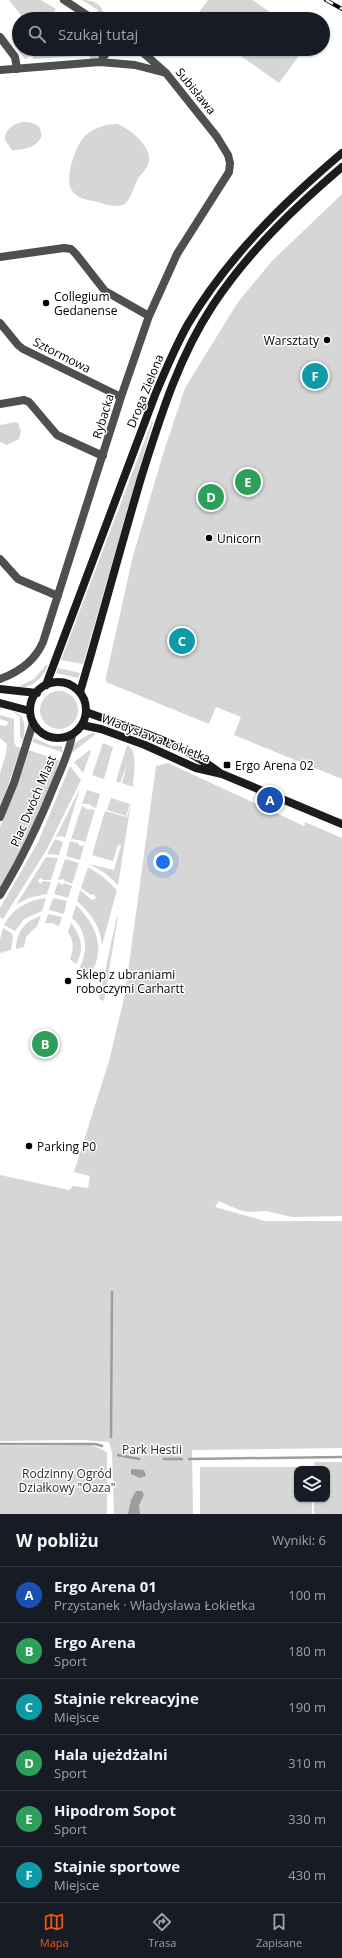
<!DOCTYPE html>
<html lang="pl">
<meta charset="utf-8">
<style>
body{margin:0;font-family:"Open Sans",sans-serif;background:#20242c;color:#f1f3f6}
.controls{position:absolute;right:12px;bottom:12px;display:grid;overflow:hidden;border-radius:8px;box-shadow:0 1px 3px #0004}
.controls button{width:36px;height:36px;display:grid;place-items:center;padding:0;border:0;border-bottom:1px solid #363941;background:#171b24;color:#f1f3f6;font:20px sans-serif}
.you{position:absolute;left:163px;top:862px;width:14px;height:14px;margin:-10px;border:3px solid #fff;border-radius:50%;background:#1a73e8;box-shadow:0 0 0 6px #1a73e833}
.badge{display:grid;place-items:center;width:26px;height:26px;border-radius:50%;background:#ea580c;color:#fff;font-size:13px;font-weight:700}
.pin{position:absolute;translate:-50% -50%;border:2px solid #fff;box-shadow:0 1px 4px #0006}
.list{margin:0;padding:0;list-style:none}
h2{display:flex;justify-content:space-between;align-items:center;height:52px;margin:0;padding:0 16px;font-size:17px}
h2 small{font-size:13px;font-weight:400;color:#9ea1a6}
.list li{display:grid;grid-template-columns:26px 1fr auto;gap:12px;align-items:center;box-sizing:border-box;height:56px;padding:0 16px;border-top:1px solid #363941}
.list b{display:block;font-size:15px;white-space:nowrap}
.list p{margin:0;font-size:13px;white-space:nowrap;color:#9ea1a6}
.list em{font-size:13px;font-style:normal;color:#9ea1a6}
.icon{flex:none;width:22px;height:22px;fill:none;stroke:currentColor;stroke-width:2;stroke-linecap:round;stroke-linejoin:round}
.map{position:relative;flex:none;width:342px;height:1514px;overflow:hidden}
.search{position:absolute;background:#171b24;box-shadow:0 1px 3px #0004;left:12px;right:12px;top:12px;height:44px;display:flex;align-items:center;gap:10px;box-sizing:border-box;padding:0 14px;border-radius:22px;color:#9ea1a6;font-size:15px}
.sheet{height:388px;background:#171b24}
nav{display:flex;justify-content:space-around;align-items:center;box-sizing:border-box;height:56px;border-top:1px solid #363941;background:#171b24;font-size:11px;color:#9ea1a6}
nav a{display:grid;justify-items:center;gap:2px}
nav .on{color:#ea580c}
.map>svg:first-child{display:block}
.green{fill:#d6d6d6}
.water{fill:#9d9d9d}
.lines{fill:none;stroke-linecap:round;stroke-linejoin:round}
.stream{stroke:#9d9d9d;stroke-width:2.5}
.street{stroke:#4f4f4f;stroke-width:8}
.secondary{stroke:#1c1c1c;stroke-width:8}
.rail-casing{stroke:#000;stroke-width:4}
.rail{stroke:#fff;stroke-width:2.5;stroke-dasharray:8;stroke-linecap:butt}
.poi-dot{fill:#000;stroke:#fff;stroke-width:1.5}
.labels{text-anchor:middle;dominant-baseline:central;stroke-width:3;stroke-linejoin:round;paint-order:stroke}
.street-label{font-size:12px;fill:#000;stroke:#fff}
.poi-label{font-size:12px;fill:#000;stroke:#fff;text-anchor:start}
.park-label{font-size:12px;fill:#2d2d2d;stroke:#fff}
</style>
<div class="map">
<svg width="342" height="1514" viewBox="0 0 342 1514">
<rect width="100%" height="100%" fill="#fff"/>
<!-- green -->
<path class="green" d="M9 0H41L56 9 49 19H24Z
M82 0C94 0 105 4 103 19L95 15 98 10Z
M208 0H253L279 19H194Z
M19 49H105L101 56 90 60V55L33 59V56L27 57V59H25L19 52Z
M231 49H304L279 83Z
M22 122C33 122 43 124 41 138 35 148 23 150 12 150L5 140C5 129 12 125 22 122Z
M117 124C130 128 152 147 149 162 147 170 139 175 136 183 132 191 131 198 125 204 116 208 106 205 98 202 89 200 76 199 71 189 65 177 75 147 84 137 92 128 105 124 117 124Z
M342 194V779L234 735 241 717 216 707 209 724 106 682V677L133 556 163 454 185 388 238 302 272 261Z
M152 421 153 422 83 664 61 660Z
M15 422 18 423 21 431 19 439 7 445 0 442V425Z
M46 665 48 666C42 678 32 689 18 687L34 679Z
M58 668 80 673 78 678 56 673Z
M40 710a19 19 0 1 1 38 0a19 19 0 1 1-38 0Z
M12 711C26 715 26 727 23 740L20 737V717Z
M0 715 14 719V742L16 746 21 748 0 808V773L6 753 7 744 0 738V725L6 726 9 722 0 719Z
M91 733 96 734 70 754 75 743Z
M34 738 52 746H62V752L32 742Z
M103 743 113 747 104 779 92 775Z
M127 745C139 751 133 776 133 787L122 783 127 765 120 783 116 781Z
M28 750 59 760C51 801 21 852 0 888V827Z
M90 750 91 751 83 773 74 762Z
M168 763 304 826 305 822 342 838V1216L292 1217 266 1211 248 1212 239 1210 219 1201 215 1207 265 1221H342V1448L192 1450 193 1514H114L112 1453 109 1442 83 1440 0 1441V1175L69 1190 73 1186 88 1188 90 1176 74 1172 109 1061 125 994 156 766Z
M70 766 81 780 47 849 3 919 0 917V908L38 842Z
M80 788 65 838 62 836 56 837Z
M87 790 100 794 96 808 91 806 90 804H82Z
M111 798 130 804 126 816 107 810Z
M131 803 118 885 105 873 89 864 114 870 121 845H118L113 861 92 855 105 811 127 817Z
M82 806 87 809 95 810 85 843 83 841 71 839Z
M55 839 63 842 59 855 47 854Z
M70 841 78 843 80 846 84 845 80 860 66 856Z
M46 857 58 858 51 880H43L41 878 38 880 40 884 43 881 51 882 47 894 28 898 16 905Z
M65 859 79 863 72 884 65 881 63 879 58 880Z
M88 867 102 876 117 890 102 945C100 925 91 914 77 901L80 890 92 900 96 898 94 894 91 895 81 888Z
M58 882 62 885 64 883 72 886 68 898 54 894Z
M46 898 42 911 24 919 15 931 4 925C13 908 28 900 46 898Z
M53 898 67 901 64 914 49 910Z
M76 905C97 926 107 950 89 976L80 967C88 951 87 930 72 918Z
M48 914 62 917 59 926 52 923H45Z
M41 916 37 926 26 937 24 947 16 949C16 933 25 920 41 916Z
M117 916H118L104 1001 99 999Z
M71 923C81 935 85 950 76 964L70 959C74 949 74 941 68 932Z
M3 928 11 933 13 936 11 950 0 953V939Z
M92 1445 107 1452V1514H0V1446Z
M314 1462H342V1514H314V1499H327V1469H314Z
M200 1467H312V1469H297V1499H312V1514H200Z"/>
<!-- water -->
<path class="water" d="M131 1469 144 1470 146 1476 140 1478 131 1474Z
M136 1491H142L144 1495 139 1505 140 1514H128L131 1500Z"/>
<g class="lines">
<!-- stream -->
<path class="stream" d="M111 1437 112 1292
M0 1444H95L102 1446
M118 1455 139 1459
M164 1459H182
M189 1459 342 1457"/>
<!-- street -->
<path class="street" d="M64 0 93 19
M0 37 15 57 17 69
M100 62 109 49
M0 70 100 62 135 65 166 73
M0 257 64 248 71 249 76 254 105 291 149 316
M0 323 18 345 23 349 121 397
M0 404 24 400 29 402 57 435 103 456
M0 559 18 579 58 596
M0 679C19 672 35 661 43 642L121 397 149 316 177 254 229 172 230 163 228 155 217 137 166 73 139 49
M0 817 14 783 33 723
M0 895C22 859 40 821 56 781 62 767 70 750 72 735"/>
<!-- secondary -->
<path class="secondary" d="M30 710a28 28 0 1 1 56 0a28 28 0 1 1-56 0Z
M46 685 155 395C165 371 175 347 188 324 228 257 283 203 342 153
M0 689 37 693
M80 692C101 621 120 549 141 478 160 418 178 358 213 305 248 252 294 208 342 167
M0 703 30 711
M86 712C134 730 179 741 220 773
M82 725 101 729 145 745 196 768 222 774 342 824"/>
<defs>
<path id="rail" d="M326 0 342 9"/>
</defs>
<!-- rail casing -->
<use href="#rail" class="rail-casing"/>
<!-- rail -->
<use href="#rail" class="rail"/>
</g>
<!-- markers -->
<g class="poi-dot">
<circle cx="46" cy="303" r="4"/>
<circle cx="327" cy="340" r="4"/>
<circle cx="209" cy="538" r="4"/>
<rect x="223" y="761" width="8" height="8" rx="2"/>
<circle cx="68" cy="981" r="4"/>
<circle cx="29" cy="1146" r="4"/>
</g>
<g class="labels">
<!-- street labels -->
<g class="street-label">
<text transform="translate(196 91) rotate(51)">Subisława</text>
<text transform="translate(62 355) rotate(27)">Sztormowa</text>
<text transform="translate(145 391) rotate(-68)">Droga Zielona</text>
<text transform="translate(103 416) rotate(-73)">Rybacka</text>
<text transform="translate(156 738) rotate(21)">Władysława Łokietka</text>
<text transform="translate(33 801) rotate(-67)">Plac Dwóch Miast</text>
</g>
<!-- poi labels -->
<g class="poi-label">
<text x="54" y="296">Collegium<tspan x="54" dy="14">Gedanense</tspan></text>
<text x="319" y="340" text-anchor="end">Warsztaty</text>
<text x="217" y="538">Unicorn</text>
<text x="235" y="765">Ergo Arena 02</text>
<text x="76" y="974">Sklep z ubraniami<tspan x="76" dy="14">roboczymi Carhartt</tspan></text>
<text x="37" y="1146">Parking P0</text>
</g>
<!-- park labels -->
<g class="park-label">
<text x="152" y="1449">Park Hestii</text>
<text x="67" y="1473">Rodzinny Ogród<tspan x="67" dy="14">Działkowy "Oaza"</tspan></text>
</g>
</g>
</svg>
<div class="controls">
<button><svg class="icon" aria-label="layers" viewBox="0 0 24 24"><path d="M12 4l9 5-9 5-9-5zM3 14l9 5 9-5"/></svg></button>
</div>
<div class="you"></div>
<div class="pin badge" style="left:270px;top:800px;background:#1a4fb4">A</div>
<div class="pin badge" style="left:45px;top:1044px;background:#2e9e5b">B</div>
<div class="pin badge" style="left:182px;top:641px;background:#0f9aa8">C</div>
<div class="pin badge" style="left:211px;top:497px;background:#2e9e5b">D</div>
<div class="pin badge" style="left:248px;top:482px;background:#2e9e5b">E</div>
<div class="pin badge" style="left:315px;top:376px;background:#0f9aa8">F</div>
<div class="search"><svg class="icon" aria-label="search" viewBox="0 0 24 24"><circle cx="10" cy="10" r="6"/><path d="M15 15l6 6"/></svg>Szukaj tutaj</div>
</div>
<section class="sheet">
<h2>W pobliżu<small>Wyniki: 6</small></h2>
<ul class="list">
<li><span class="badge" style="background:#1a4fb4">A</span><div><b>Ergo Arena 01</b><p>Przystanek · Władysława Łokietka</p></div><em>100 m</em></li>
<li><span class="badge" style="background:#2e9e5b">B</span><div><b>Ergo Arena</b><p>Sport</p></div><em>180 m</em></li>
<li><span class="badge" style="background:#0f9aa8">C</span><div><b>Stajnie rekreacyjne</b><p>Miejsce</p></div><em>190 m</em></li>
<li><span class="badge" style="background:#2e9e5b">D</span><div><b>Hala ujeżdżalni</b><p>Sport</p></div><em>310 m</em></li>
<li><span class="badge" style="background:#2e9e5b">E</span><div><b>Hipodrom Sopot</b><p>Sport</p></div><em>330 m</em></li>
<li><span class="badge" style="background:#0f9aa8">F</span><div><b>Stajnie sportowe</b><p>Miejsce</p></div><em>430 m</em></li>
</ul>
</section>
<nav>
<a class="on"><svg class="icon" aria-label="map" viewBox="0 0 24 24"><path d="M3 6l6-2 6 2 6-2v14l-6 2-6-2-6 2zM9 4v14M15 6v14"/></svg>Mapa</a>
<a><svg class="icon" aria-label="directions" viewBox="0 0 24 24"><path d="M12 3l9 9-9 9-9-9zM9 14v-3h6M13 9l2 2-2 2"/></svg>Trasa</a>
<a><svg class="icon" aria-label="saved" viewBox="0 0 24 24"><path d="M7 4h10v16l-5-4-5 4z"/></svg>Zapisane</a>
</nav>
